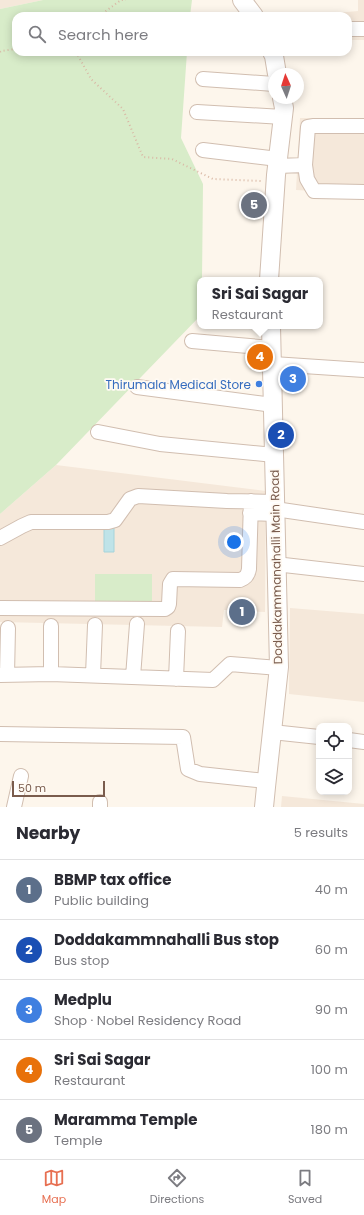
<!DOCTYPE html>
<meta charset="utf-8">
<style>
body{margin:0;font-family:Poppins,sans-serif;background:#f2f2f3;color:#2b2b33}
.controls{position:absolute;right:12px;bottom:12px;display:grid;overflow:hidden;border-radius:8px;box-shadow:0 2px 10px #0003}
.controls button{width:36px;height:36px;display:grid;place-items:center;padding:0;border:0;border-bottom:1px solid #e1e1e2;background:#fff;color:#2b2b33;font:20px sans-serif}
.compass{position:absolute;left:268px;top:68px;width:36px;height:36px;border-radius:50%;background:#fff;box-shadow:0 2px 10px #0003;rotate:357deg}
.scale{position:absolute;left:12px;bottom:10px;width:93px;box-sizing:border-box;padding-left:4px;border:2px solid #7a5c4d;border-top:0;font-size:11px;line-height:14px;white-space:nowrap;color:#7a5c4d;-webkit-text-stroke:3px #fffaf3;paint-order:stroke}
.you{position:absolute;left:234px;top:542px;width:14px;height:14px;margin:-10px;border:3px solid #fff;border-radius:50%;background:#1a73e8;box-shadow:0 0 0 6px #1a73e833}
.badge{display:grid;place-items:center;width:26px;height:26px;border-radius:50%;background:#e76f51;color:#fff;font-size:13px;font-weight:700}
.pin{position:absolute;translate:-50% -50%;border:2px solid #fff;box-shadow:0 1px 4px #0006}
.popup{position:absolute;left:197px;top:277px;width:126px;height:52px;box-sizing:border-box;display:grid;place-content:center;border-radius:8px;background:#fff;filter:drop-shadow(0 1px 3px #0005);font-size:13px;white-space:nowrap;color:#7c7c81}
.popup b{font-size:15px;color:#2b2b33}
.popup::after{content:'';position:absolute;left:50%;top:100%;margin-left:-8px;border:8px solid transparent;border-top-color:#fff}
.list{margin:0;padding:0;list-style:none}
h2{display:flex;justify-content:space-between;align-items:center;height:52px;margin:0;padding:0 16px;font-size:17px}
h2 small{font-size:13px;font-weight:400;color:#7c7c81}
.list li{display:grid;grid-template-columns:26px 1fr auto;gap:12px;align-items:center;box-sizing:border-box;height:60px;padding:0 16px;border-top:1px solid #e1e1e2}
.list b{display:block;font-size:15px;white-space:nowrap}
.list p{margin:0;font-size:13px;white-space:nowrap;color:#7c7c81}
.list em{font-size:13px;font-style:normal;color:#7c7c81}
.icon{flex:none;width:22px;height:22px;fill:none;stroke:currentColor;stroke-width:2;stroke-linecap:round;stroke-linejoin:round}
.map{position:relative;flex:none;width:364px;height:807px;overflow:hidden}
.search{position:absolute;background:#fff;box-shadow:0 2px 10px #0003;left:12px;right:12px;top:12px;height:44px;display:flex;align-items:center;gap:10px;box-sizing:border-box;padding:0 14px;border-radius:12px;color:#7c7c81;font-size:15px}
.sheet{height:352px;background:#fff}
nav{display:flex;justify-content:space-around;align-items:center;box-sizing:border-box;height:56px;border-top:1px solid #e1e1e2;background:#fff;font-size:11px;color:#7c7c81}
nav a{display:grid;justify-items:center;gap:2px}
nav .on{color:#e76f51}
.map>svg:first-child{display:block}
.residential{fill:#f5e8da}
.green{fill:#d8ecc9}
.water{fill:#bfe3e8;stroke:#a5d3da}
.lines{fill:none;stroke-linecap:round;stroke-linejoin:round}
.minor-casing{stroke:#d1beb0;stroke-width:16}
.tertiary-casing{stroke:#d1beb0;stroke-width:20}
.path{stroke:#d9b8a5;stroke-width:2;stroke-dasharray:1 3;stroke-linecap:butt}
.minor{stroke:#fff;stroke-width:14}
.tertiary{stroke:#fff;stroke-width:18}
.shop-dot{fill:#3f7fe0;stroke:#fffaf3;stroke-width:1.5}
.labels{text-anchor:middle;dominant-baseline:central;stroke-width:3.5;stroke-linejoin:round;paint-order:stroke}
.shop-label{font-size:12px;fill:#366cbe;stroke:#fffaf3;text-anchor:end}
.street-label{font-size:12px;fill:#7a5c4d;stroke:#fffaf3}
</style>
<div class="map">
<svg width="364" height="807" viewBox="0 0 364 807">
<rect width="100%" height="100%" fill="#fdf6ec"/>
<!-- residential -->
<path class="residential" d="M0 0H43L0 9Z
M358 0H364V40H348V16H300L358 11Z
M300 118H364V194L296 190Z
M56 465 266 491 265 612 224 610 222 627 0 622V514Z
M290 608 364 614V702L289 694Z
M282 796 364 804V807H281Z"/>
<!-- green -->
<path class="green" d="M43 0H192L190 16H16V52H187L181 138 203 184 202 280H200V316L56 465 0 514V9Z
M95 574H152V602H95Z"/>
<!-- water -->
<path class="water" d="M104 524H114V552H104Z"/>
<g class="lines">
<defs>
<path id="minor" d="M348 29H364
M203 79 274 84
M197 112 283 117
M364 126H314L308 127 305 165 307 179 314 191 364 192
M203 150 278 159
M277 166 305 165
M192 341 272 348
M273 364 364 370
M137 387 273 405
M98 432 160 444 274 455
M275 509 364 522
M250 513 275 514
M0 538 22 526 31 522H108L115 520 130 499 138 496 227 501 274 502
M277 569 284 565 364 574
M0 608 165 609 168 607 169 604 170 584 173 579 240 580C246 578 248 575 249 569L251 501
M51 674V626
M0 675 51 674 213 680 230 664 279 668
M7 675 8 628
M93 675 95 625
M133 677 137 624
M176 679 178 631
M272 732 319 737
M0 734 183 737 188 769 200 774 266 781
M349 740 364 742
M14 807 21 776
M100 807V802"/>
<path id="tertiary" d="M242 0 254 16
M272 52 274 56 277 74
M269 280 276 175 284 108 282 98
M264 807 266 787 279 667 271 326"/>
</defs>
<!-- minor casing -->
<use href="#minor" class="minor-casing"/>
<!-- tertiary casing -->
<use href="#tertiary" class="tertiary-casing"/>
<!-- path -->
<path class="path" d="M99 16 121 0H126
M0 52 1 51 16 49
M76 52 91 79 123 109 143 157 172 159 213 179 261 181"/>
<!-- minor -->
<use href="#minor" class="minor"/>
<!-- tertiary -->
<use href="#tertiary" class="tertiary"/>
</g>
<!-- markers -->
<circle class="shop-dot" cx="259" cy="384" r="4"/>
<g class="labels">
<!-- shop labels -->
<g class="shop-label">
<text x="251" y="384">Thirumala Medical Store</text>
</g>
<!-- street labels -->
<g class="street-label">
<text transform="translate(276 567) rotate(-91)">Doddakammanahalli Main Road</text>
</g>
</g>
</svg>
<div class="controls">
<button><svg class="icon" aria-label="locate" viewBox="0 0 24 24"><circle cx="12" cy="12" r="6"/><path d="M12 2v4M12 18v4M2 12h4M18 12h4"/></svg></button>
<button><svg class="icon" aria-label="layers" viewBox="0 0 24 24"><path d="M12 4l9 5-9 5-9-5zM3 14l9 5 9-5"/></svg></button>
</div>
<svg class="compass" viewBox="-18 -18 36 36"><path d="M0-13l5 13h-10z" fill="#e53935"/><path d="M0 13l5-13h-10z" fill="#7c7c81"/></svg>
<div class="scale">50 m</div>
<div class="you"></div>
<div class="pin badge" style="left:242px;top:612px;background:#5c6f8a">1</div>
<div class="pin badge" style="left:281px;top:435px;background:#1a4fb4">2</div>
<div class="pin badge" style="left:293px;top:379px;background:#3f7fe0">3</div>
<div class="pin badge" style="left:260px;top:357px;background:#e8710a">4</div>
<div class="popup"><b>Sri Sai Sagar</b>Restaurant</div>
<div class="pin badge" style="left:254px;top:205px;background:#6b7280">5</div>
<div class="search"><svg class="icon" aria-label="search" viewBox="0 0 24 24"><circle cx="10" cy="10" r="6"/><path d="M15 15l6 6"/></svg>Search here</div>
</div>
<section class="sheet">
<h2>Nearby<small>5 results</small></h2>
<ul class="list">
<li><span class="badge" style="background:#5c6f8a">1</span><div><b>BBMP tax office</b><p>Public building</p></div><em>40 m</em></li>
<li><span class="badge" style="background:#1a4fb4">2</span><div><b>Doddakammnahalli Bus stop</b><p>Bus stop</p></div><em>60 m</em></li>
<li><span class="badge" style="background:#3f7fe0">3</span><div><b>Medplu</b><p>Shop · Nobel Residency Road</p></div><em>90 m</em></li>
<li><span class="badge" style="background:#e8710a">4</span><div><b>Sri Sai Sagar</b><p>Restaurant</p></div><em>100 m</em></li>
<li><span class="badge" style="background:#6b7280">5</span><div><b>Maramma Temple</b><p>Temple</p></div><em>180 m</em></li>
</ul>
</section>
<nav>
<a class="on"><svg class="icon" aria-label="map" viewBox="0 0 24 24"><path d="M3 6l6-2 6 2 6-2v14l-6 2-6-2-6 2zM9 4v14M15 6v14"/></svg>Map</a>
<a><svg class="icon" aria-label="directions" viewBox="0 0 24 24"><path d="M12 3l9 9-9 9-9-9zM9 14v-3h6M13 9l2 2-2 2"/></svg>Directions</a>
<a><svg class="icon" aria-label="saved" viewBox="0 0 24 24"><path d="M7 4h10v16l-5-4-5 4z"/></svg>Saved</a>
</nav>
